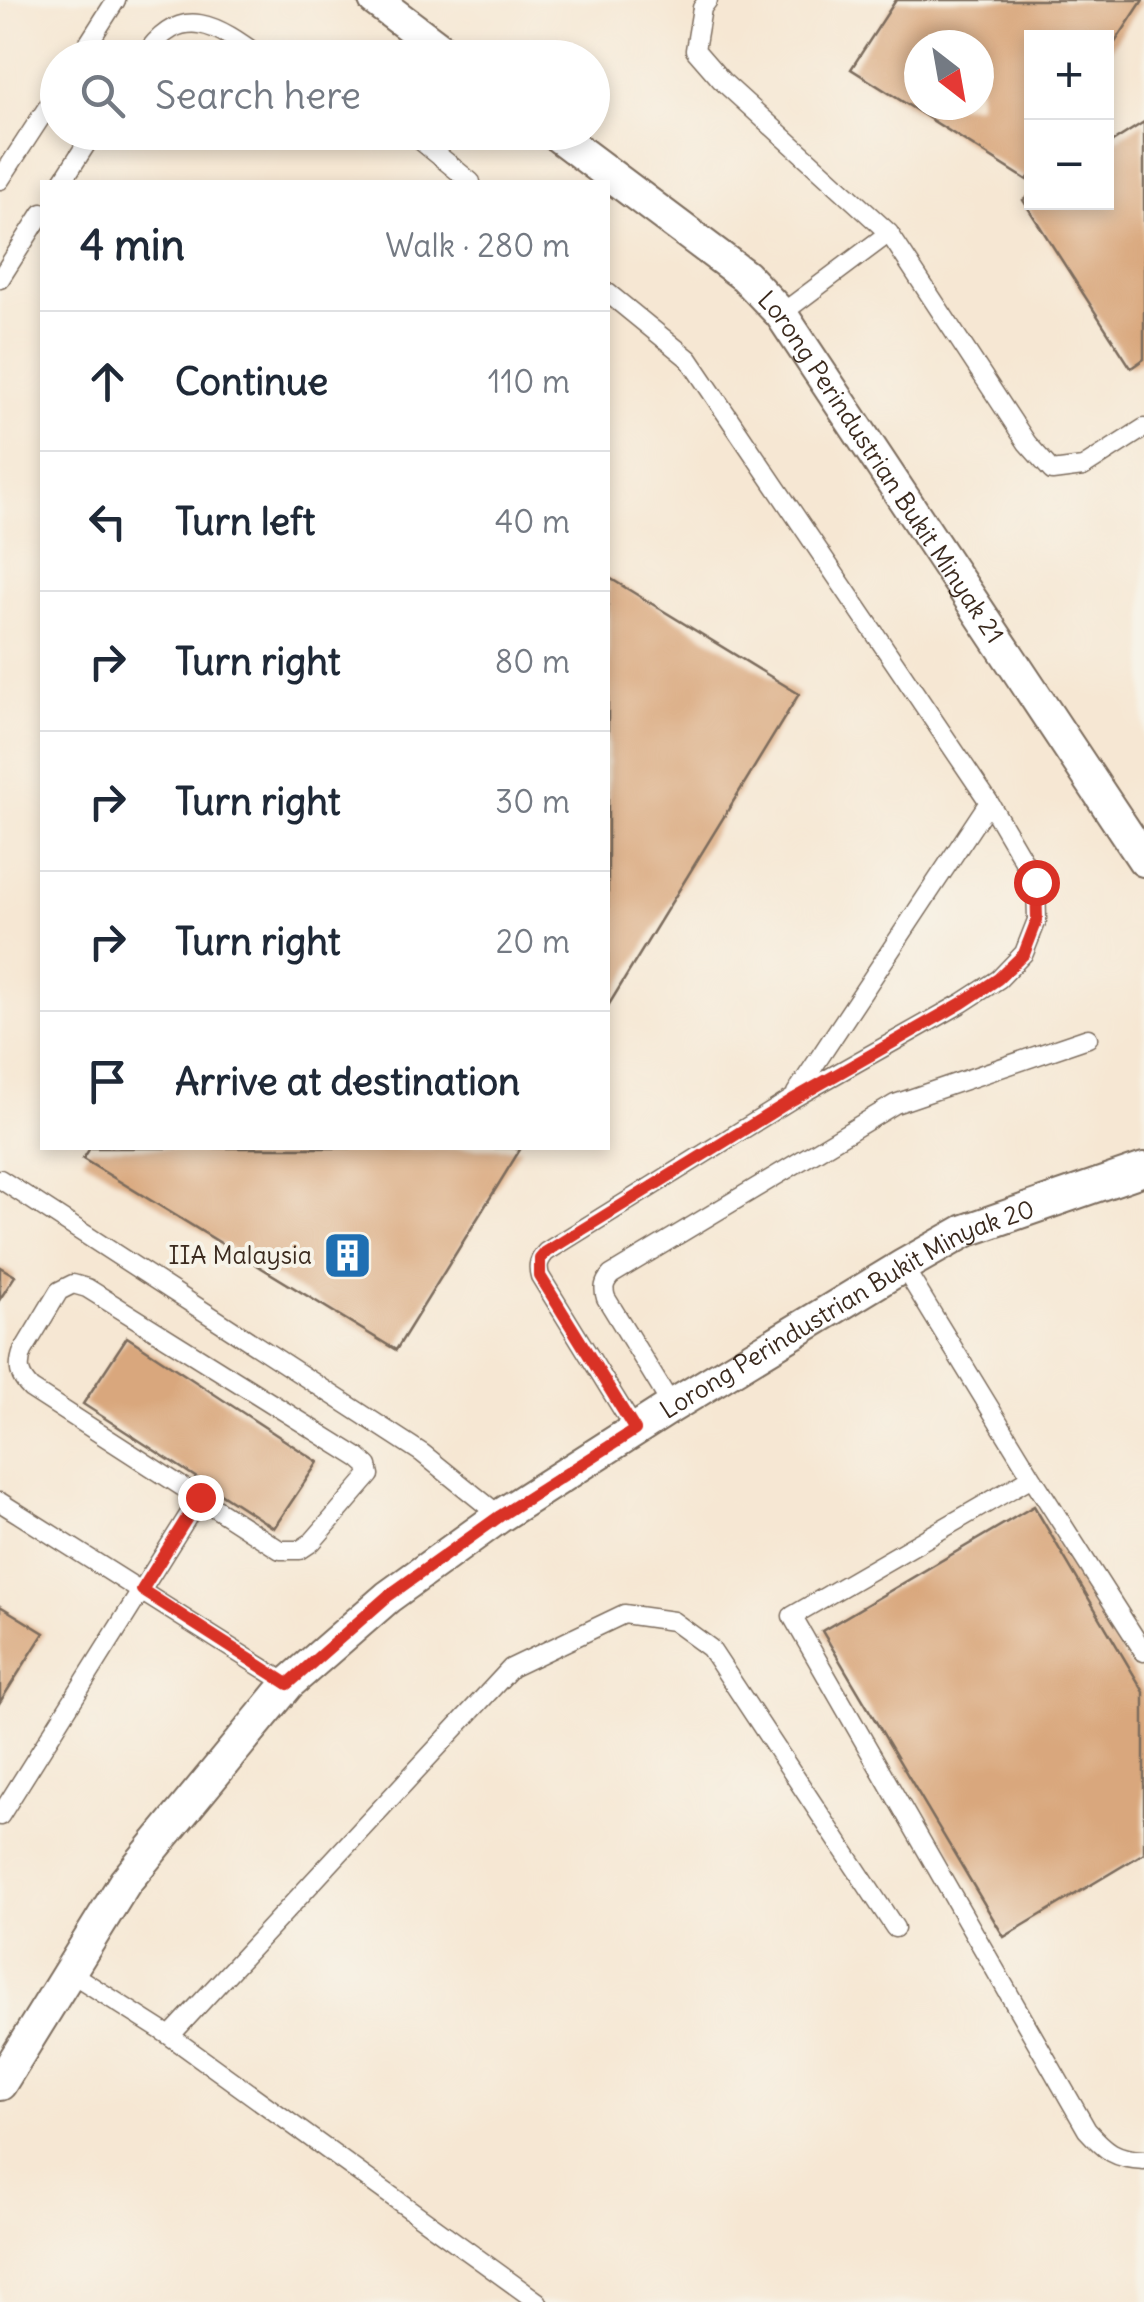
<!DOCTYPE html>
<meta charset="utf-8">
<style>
body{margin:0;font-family:Delius,sans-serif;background:#f6f6f7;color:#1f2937}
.controls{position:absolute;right:30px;top:30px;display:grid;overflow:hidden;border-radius:0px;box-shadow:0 5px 15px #0003}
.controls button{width:90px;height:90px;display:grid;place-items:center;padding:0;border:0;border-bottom:2px solid #e0e1e3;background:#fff;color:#1f2937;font:50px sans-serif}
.compass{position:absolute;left:904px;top:30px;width:90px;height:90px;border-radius:50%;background:#fff;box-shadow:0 5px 15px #0003;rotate:149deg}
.stop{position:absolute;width:30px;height:30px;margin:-22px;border:8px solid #d93025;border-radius:50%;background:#fff}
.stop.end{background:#d93025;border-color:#fff;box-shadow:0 2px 10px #0008}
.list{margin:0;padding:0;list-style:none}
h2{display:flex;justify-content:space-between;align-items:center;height:130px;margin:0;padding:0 40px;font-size:42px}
h2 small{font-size:32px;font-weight:400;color:#747a83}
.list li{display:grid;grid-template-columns:65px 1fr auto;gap:30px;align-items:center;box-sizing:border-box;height:140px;padding:0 40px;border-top:2px solid #e0e1e3}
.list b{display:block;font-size:38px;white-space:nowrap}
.list em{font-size:32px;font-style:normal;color:#747a83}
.icon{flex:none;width:55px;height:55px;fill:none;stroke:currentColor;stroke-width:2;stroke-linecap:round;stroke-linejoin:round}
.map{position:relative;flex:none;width:1144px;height:2302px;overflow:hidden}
.search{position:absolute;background:#fff;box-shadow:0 5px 15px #0003;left:40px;top:40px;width:570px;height:110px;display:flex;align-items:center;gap:25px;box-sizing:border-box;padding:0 35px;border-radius:55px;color:#747a83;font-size:38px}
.panel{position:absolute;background:#fff;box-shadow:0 5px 15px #0003;left:40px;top:180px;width:570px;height:970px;border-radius:0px}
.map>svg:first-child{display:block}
.building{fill:#d9a77d;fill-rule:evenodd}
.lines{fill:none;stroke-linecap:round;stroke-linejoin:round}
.lane-casing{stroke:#7c6c5d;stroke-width:21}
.street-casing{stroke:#7c6c5d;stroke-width:36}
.lane{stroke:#fff;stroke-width:18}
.street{stroke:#fff;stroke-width:32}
.route{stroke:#d93025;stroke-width:12}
.labels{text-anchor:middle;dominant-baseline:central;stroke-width:8;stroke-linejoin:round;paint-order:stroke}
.street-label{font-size:25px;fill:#3b2a1e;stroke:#f7f3e8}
.poi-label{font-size:25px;fill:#3b2a1e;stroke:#f7f3e8;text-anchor:end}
</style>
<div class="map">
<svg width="1144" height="2302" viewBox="0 0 1144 2302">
<rect width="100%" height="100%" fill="#f7f3e8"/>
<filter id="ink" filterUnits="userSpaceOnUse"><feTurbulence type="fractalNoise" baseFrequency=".01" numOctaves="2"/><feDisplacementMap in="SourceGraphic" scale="20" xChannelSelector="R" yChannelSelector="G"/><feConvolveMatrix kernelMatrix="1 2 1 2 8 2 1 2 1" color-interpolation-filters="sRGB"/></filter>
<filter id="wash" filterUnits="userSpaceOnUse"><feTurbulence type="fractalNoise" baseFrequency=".0048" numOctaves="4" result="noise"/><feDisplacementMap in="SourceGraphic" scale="40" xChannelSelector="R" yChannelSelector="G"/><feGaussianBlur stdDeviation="2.25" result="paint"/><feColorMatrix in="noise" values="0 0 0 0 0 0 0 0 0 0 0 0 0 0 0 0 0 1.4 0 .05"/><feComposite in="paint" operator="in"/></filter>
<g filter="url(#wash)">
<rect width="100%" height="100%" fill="#f6e7d3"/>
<g id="blocks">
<!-- building -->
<path class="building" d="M896 0H1143L1106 56V38H1032V173L1027 180 851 69ZM919 45H979V105H919Z
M1144 122V359L1131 368 1023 200 1032 194V202H1106V146Z
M608 577 799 694 608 1006Z
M90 1148H521L396 1350 83 1159Z
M0 1267 15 1276 0 1299Z
M127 1337 318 1462 274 1528 83 1404Z
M1034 1506 1144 1692V1853L1004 1937 822 1631Z
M0 1606 44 1633 0 1702Z"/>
</g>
</g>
<g filter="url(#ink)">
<use href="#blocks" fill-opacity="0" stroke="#7c6c5d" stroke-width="2.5"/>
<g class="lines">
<defs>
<path id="lane" d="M708 0 702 8 695 50 722 81 889 233 1027 443 1052 471 1083 467 1144 428
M79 58 116 0
M143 58C181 0 218 26 262 58
M410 132 471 182
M0 180 58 91
M62 182 94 132
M0 279 42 213
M608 293 689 359 989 802 1036 882 1037 920 1024 953 999 979 962 1003 792 1099 546 1252C539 1260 537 1265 540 1276L635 1430
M781 314 889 233
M796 1093 989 802
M0 1179 422 1453 500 1516
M903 1266 1032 1477 1144 1652
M73 1284 87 1288 359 1458 368 1466 370 1475 312 1542 300 1550H280L31 1389C19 1377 17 1367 23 1351L59 1291Z
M672 1406 606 1298C603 1288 604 1283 611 1275L895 1104 1088 1038
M1032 1477 792 1616 1087 2130C1106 2151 1115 2159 1144 2160
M0 1502 288 1684
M0 1816 200 1497
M71 1973 170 2036 511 1668 624 1614 673 1621 710 1648 895 1928
M170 2036 538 2302"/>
<g id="street">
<path d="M375 0 452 58"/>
<path id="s1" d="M553 132 745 276 781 314 1144 860"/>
<path id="s2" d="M0 2084 125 1882 288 1684 388 1597 500 1516 672 1406 903 1266 965 1231 1144 1169"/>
</g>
</defs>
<!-- lane casing -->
<use href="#lane" class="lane-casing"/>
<!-- street casing -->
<use href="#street" class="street-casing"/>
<!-- lane -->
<use href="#lane" class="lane"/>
<!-- street -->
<use href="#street" class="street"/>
</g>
</g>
<g class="lines" filter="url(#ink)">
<!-- route -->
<path class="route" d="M200 1497 142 1590 288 1684 388 1596 500 1516 635 1430 540 1276V1259L546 1252 792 1100 962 1003 998 979 1024 954 1037 920 1036 882"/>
</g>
<!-- icons -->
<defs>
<symbol id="building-square" viewBox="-11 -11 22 22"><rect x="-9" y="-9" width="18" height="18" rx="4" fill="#1f6fb2" stroke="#f7f3e8"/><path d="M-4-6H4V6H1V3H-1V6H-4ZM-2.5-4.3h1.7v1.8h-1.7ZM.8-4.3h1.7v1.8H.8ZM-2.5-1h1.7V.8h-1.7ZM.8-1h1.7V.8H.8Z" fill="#fff"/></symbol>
</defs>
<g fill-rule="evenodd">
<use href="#building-square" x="320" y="1228" width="55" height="55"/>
</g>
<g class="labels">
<!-- street labels -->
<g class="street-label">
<text stroke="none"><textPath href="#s1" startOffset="475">Lorong Perindustrian Bukit Minyak 21</textPath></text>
<text stroke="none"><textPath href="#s2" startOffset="1170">Lorong Perindustrian Bukit Minyak 20</textPath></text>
</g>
<!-- poi labels -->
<g class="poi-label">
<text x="312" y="1255">IIA Malaysia</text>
</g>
</g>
</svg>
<div class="controls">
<button>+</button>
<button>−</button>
</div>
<svg class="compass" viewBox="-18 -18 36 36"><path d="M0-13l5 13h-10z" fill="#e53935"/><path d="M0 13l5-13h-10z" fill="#747a83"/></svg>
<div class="stop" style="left:1036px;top:882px"></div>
<div class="stop end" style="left:200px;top:1497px"></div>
<div class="search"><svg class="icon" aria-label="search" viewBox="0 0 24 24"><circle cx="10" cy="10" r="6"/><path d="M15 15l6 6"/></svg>Search here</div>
<section class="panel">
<h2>4 min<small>Walk · 280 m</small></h2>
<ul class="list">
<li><svg class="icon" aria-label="ahead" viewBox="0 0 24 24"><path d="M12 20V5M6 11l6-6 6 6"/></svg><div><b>Continue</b></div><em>110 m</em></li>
<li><svg class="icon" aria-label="left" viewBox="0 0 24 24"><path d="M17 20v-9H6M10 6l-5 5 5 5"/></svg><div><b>Turn left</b></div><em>40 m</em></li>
<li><svg class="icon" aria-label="right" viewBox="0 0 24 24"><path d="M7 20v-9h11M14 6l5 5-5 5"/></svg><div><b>Turn right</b></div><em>80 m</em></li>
<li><svg class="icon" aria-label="right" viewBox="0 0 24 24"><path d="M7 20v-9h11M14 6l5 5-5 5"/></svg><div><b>Turn right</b></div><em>30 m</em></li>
<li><svg class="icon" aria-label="right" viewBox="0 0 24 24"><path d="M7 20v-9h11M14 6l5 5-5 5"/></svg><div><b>Turn right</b></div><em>20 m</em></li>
<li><svg class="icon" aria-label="arrive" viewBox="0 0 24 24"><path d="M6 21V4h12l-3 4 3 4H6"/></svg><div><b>Arrive at destination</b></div></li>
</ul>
</section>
</div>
